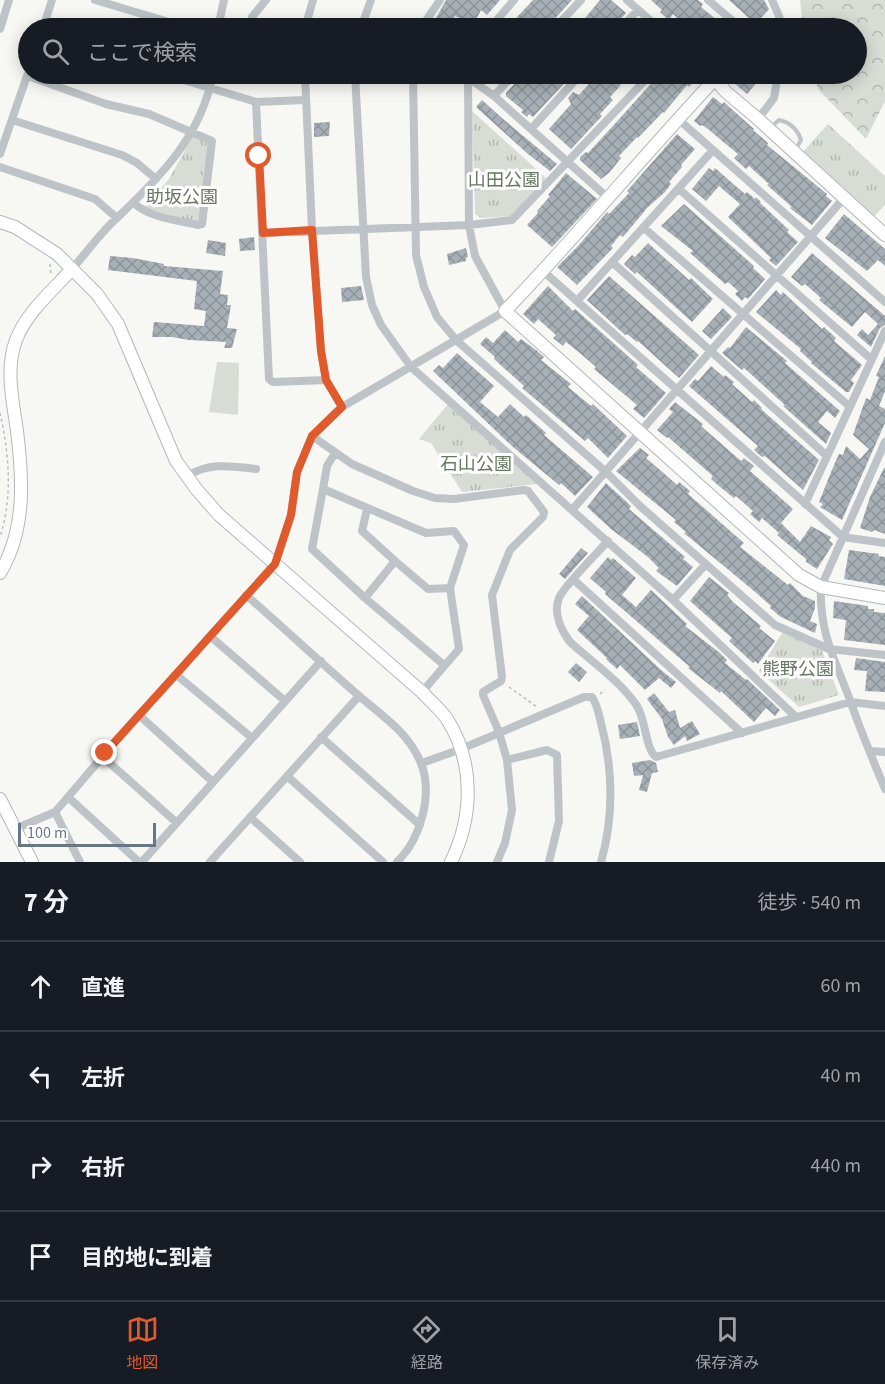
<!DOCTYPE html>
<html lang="ja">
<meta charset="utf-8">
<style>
body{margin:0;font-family:"Source Sans 3","Noto Sans JP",sans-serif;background:#242831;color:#f1f3f6}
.scale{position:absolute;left:18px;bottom:15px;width:138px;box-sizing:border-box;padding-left:6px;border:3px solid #677785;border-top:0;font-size:16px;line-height:21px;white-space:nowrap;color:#677785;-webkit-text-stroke:4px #fff;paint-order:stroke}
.stop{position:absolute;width:18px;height:18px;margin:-14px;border:4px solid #e15a2b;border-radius:50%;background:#fff}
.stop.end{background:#e15a2b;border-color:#fff;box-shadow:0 2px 6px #0008}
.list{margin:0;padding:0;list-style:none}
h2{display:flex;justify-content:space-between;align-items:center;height:78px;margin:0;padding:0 24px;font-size:26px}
h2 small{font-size:20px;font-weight:400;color:#9ea1a6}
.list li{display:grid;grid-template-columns:39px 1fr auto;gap:18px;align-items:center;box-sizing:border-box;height:90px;padding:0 24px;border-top:2px solid #363941}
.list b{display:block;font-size:22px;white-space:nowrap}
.list em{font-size:20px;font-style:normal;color:#9ea1a6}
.icon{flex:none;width:33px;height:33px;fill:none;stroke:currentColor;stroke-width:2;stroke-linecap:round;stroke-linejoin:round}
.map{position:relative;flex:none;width:885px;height:862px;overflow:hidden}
.search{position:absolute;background:#171b24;box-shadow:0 3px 15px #0003;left:18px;right:18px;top:18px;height:66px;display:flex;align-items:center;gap:15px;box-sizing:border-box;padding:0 21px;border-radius:33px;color:#9ea1a6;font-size:22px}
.sheet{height:438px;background:#171b24}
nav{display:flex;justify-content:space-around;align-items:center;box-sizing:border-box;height:84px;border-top:2px solid #363941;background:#171b24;font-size:16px;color:#9ea1a6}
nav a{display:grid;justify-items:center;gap:3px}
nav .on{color:#e15a2b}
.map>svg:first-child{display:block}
.green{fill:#d7dcd4}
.forest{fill:url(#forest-crowns)}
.park{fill:url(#park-tufts)}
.building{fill:url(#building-cross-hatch)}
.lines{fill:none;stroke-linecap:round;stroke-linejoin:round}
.secondary-casing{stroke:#b3b8bd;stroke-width:14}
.path{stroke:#b9bcbf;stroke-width:1.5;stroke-dasharray:3 3;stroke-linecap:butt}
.lane{stroke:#bec3c7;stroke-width:4}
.street{stroke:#bec3c7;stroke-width:8}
.secondary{stroke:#fff;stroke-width:12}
.route{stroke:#e15a2b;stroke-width:8}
.labels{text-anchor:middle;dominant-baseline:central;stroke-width:6;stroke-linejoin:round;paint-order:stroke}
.park-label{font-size:18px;fill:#667762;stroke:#fff}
</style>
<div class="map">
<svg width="885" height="862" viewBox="0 0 885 862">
<defs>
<pattern id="forest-crowns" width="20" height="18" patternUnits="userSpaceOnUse" patternTransform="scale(1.5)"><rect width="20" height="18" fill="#d7dcd4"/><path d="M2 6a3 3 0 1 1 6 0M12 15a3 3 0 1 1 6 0" fill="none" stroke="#b2b7b2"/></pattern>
<pattern id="park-tufts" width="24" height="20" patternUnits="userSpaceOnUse" patternTransform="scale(1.5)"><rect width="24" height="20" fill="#d7dcd4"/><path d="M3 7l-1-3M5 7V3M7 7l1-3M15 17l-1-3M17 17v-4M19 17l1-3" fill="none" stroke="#b2b7b2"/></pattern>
<pattern id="building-cross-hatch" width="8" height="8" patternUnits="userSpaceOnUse" patternTransform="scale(1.5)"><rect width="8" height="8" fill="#a7b0b6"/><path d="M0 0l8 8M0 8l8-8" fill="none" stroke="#8c949a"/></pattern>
</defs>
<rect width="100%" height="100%" fill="#f7f7f4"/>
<!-- green -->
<path class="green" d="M217 362 239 363 238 415 209 412Z"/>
<!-- forest -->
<path class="forest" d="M800 0H885V101L866 139 818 89 814 74H856V28H803Z"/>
<!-- park -->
<path class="park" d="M472 111 546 178 512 216 481 218 475 214Z
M828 124 885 176V205L872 219 801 154Z
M194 134 210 142 200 222 197 223 144 208 169 179Z
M449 403 537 484 462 492 431 443 419 439Z
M782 633 821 648 839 695 799 707 759 671Z"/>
<!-- building -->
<path class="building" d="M446 0H500L487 15 481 10 473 25 455 16 449 28 441 24 442 22 436 18Z
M533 0H572L550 24 549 28H507Z
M600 0H611L626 13 616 24 615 28H577Z
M651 0H698L703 4 701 7 719 22 721 20 730 28H689L673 14 669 20 660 12 662 10Z
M729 0H764L769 9 761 18 771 28H760Z
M526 74H573L533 117 529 114 527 117 521 112 523 110 506 96V93L515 83 517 84Z
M598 74H608L621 85 610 97 613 100 600 114 602 116 571 149 549 129 571 104 568 98 573 92 579 95Z
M657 74H694L697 77 689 87 687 85 664 113 663 112 638 138 637 137 619 156 621 158 609 173 601 179 580 160V157L586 152 588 153 612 127 656 78Z
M723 74H747L757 82 747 94Z
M713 97 722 104 724 102 736 113 754 129 753 130 768 143 767 145 827 194 826 196 832 201 812 225 790 208 792 207 767 185 769 184 749 166 746 169 734 158 738 154 721 140 708 129 702 125 700 126 694 121Z
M482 100 503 119 557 164 550 171 528 154 476 107Z
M330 122 329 136 314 137V123Z
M677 134 695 149 681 165 682 167 669 182 671 184 665 192 648 207 623 237 620 235 611 246 613 248 577 285 557 267 579 245 607 212 609 214 629 193 627 191 635 182Z
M709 168 713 171 715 168 745 194 747 192 755 199 756 197 761 202 760 203 789 230 787 232 798 242 776 266 769 260 771 258 728 217 740 204 719 186 706 201 692 189Z
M566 173 597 199 552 247 527 225 538 213 537 211 550 196 548 195Z
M684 204 754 266 753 268 765 279 748 299 745 297 742 301 735 294 738 291 728 282 725 284 690 253 693 251 661 226Z
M844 214 885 249V266L878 260 867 271 825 238Z
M254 237 255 250 240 251 239 239Z
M208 240 226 243 225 256 206 253Z
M648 243 689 280 691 278 713 299 692 322 637 272 635 274 624 264 632 255 635 257Z
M466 248 468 257 466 258V261L449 265 447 254Z
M812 253 885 316V325L880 328 871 347 857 335 862 329 868 335 878 324 865 312 852 327 819 300 821 298 805 284 802 286 791 277Z
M110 256 133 258 164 264V266L223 271 220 294 228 295 227 305H231L227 328 237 329 232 348H224L226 342 189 340 172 337H152L154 322 204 326 206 311 194 309 197 281 108 270Z
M609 276 699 355 679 378 638 341 637 342 627 334 625 335 587 300Z
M361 286 364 300 342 302 341 288Z
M548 286 573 311 575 309 638 365 636 367 666 393 644 418 633 409 637 405 594 369 596 367 581 354 566 342 563 346 553 338 556 335 538 319 534 324 523 314Z
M776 290 781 295 783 292 822 329 824 327 836 338 834 341 862 365 851 380 854 383 849 392H846L811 363 812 362 800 351 801 349 756 312Z
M723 308 732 317 711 339 702 331Z
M746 327 787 361 785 363 840 411 835 418 827 411 818 422 831 433 826 444 783 406 785 405 753 376 744 368 742 370 722 353 728 347 730 348Z
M505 330 518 342 521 339 536 350 544 357 541 360 571 384 568 387 591 406 593 404 627 436 608 458 588 438 585 441 522 388 524 386 494 359 495 357 480 344 486 337 493 343Z
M457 353 494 386 480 402 498 417 510 404 524 417 526 415 546 433 544 435 593 477 575 496 561 483 559 485 513 447 433 371 439 365 443 368Z
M885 356V391L879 406 885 409V423L842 520 820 507 823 504 819 502 834 465 839 454 843 455 846 446 860 459 869 449 853 435 866 398 870 400 879 377 876 376Z
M711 366 724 377 725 375 734 382 732 384 752 402 754 400 762 408 761 409 819 460 803 490 765 456 762 457 754 450 758 446 689 386 695 379 698 381Z
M675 402 703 424 701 426 741 461 744 458 754 466 750 471 793 509 781 523 800 542 811 526 831 537 829 540 833 544 817 569 806 562V559L777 535 779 533 762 518 759 522 750 514 753 511 736 496 734 498 719 486 711 479 713 476 668 437 667 438 657 430 673 412 669 409Z
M640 448 649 455 646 458 659 469 677 485 679 482 690 491 688 494 744 543 740 547 788 585 790 583 803 596 815 601V608L810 621 817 624 815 633 781 617 770 608 771 606 754 591 684 533 686 532 674 522 676 520 616 471Z
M884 468H885V534L874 530 872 532 860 528 870 497Z
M606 483 631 506 629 509 685 557 683 559 693 567 677 586 656 571 659 568 648 557 611 529 587 507Z
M581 548 588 553 565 579 559 574Z
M849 550 879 554 878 556 885 557V586L844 579Z
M608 557 611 560 613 558 636 578 622 595 636 607 651 590 687 624 685 626 720 653 727 660 725 663 746 680 747 679 780 710 775 716 766 708 754 722 721 691 720 693 688 668 690 667 605 594 606 592 590 578Z
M709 577 729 593 727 595 733 602 761 626 759 628 775 641 758 664 755 661 753 663 729 641 732 638 690 601Z
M582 596 661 670 676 682 671 688 659 678 645 690 620 665 617 669 606 659 607 658 577 630 589 616 575 604Z
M834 601 868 606V609H874V612L885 613V645L844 640 846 620 833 618Z
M856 658 885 662V692L865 691 867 671 854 670Z
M576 663 587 672 579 682 568 672Z
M654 693 669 712 675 710 680 728 692 721 700 734 687 741 685 736 674 745 668 737 662 719 647 699Z
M637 722 640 736 620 739 618 725Z
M650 760 656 763 658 772 652 773 647 792 639 790 643 775 634 776 632 763Z"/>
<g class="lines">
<defs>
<path id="secondary" d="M0 222 15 227 57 254 97 294 118 324 176 461 197 490 219 515 422 692C430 701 440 709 447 719 475 763 473 817 451 862
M885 235 758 119 726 92 715 79C644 155 577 236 505 311L799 575 821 587 885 598
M0 573C26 530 23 479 17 431 13 402 5 369 16 340 26 313 53 290 72 269
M0 799 32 862"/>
</defs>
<!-- secondary casing -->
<use href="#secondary" class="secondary-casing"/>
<!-- path -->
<path class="path" d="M50 264 51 275
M0 413C9 453 13 497 0 537
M509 687 537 707
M600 694 605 690"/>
<!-- lane -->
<path class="lane" d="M771 127 779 120C790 122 798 130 801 140L796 149"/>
<!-- street -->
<path class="street" d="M95 0 189 28
M627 0 659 28
M708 0 741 28
M772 0 779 16 782 28
M43 28 52 0
M218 28 224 0
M263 28 257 26 252 17 266 0
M305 28 313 0
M361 28 371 0
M421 28 440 0
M490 28 514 0
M555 28 581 0
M621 28 638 10
M0 29 9 0
M164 74 256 102 305 100
M305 74 312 230 321 351 326 380 342 407
M355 74 366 277 372 305 381 325 411 367 673 600 796 717
M413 74 416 255 424 287 437 317 456 340 606 472 640 506 775 625 829 649 885 655
M458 74 467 77 494 96 607 197
M28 76 106 104 149 114 212 141 202 224 198 225C178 220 149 218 134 203
M494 96 514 74
M256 102 269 379 273 382 326 380
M678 119 885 302
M758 119 774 98 778 74
M12 120 122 155 137 163 156 179
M531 129 581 74
M0 154 28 73
M0 167 95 199 117 218
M679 189 871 359
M644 228 849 406
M263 233 469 225 512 220 651 74
M612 262 827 456
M72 269C87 252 101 232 118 217 162 175 201 136 213 74
M543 271 843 537 885 543
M577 301 713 150
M312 436 352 464 413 491 435 498 454 499 524 490 528 491 544 512 543 517 510 550 492 595 502 677 501 681 483 692V695L499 732 507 760 512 810 505 843 497 862
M885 442 821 587C819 634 836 661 851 703 861 732 873 760 885 789
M335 453 327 466 323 489 426 533 454 531 464 545 450 588 459 649 422 692
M187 476C211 462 229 466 256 469
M323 489 312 549 365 598 444 665
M805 504 885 331
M573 509 844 198
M608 541C598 552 563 587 559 598 553 613 561 630 570 642 591 661 621 682 637 706 646 720 645 748 656 757L850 702 885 706
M395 561 428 589 450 588
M574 580 742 733
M246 595C284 628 320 662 358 695 381 715 408 732 420 761 434 792 421 839 397 862
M365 598 395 561 362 531 367 509
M673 600 706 564
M210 636 275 564 291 515 297 472 312 436 342 407 505 311 475 256 469 225 468 74
M137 717 178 673
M321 737 420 825
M252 738 179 677 178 673 210 636 285 701
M870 751 885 752
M507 760 547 750 557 755 559 821 549 862
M422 763 461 749 584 697H592C597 704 599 714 601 723 613 768 614 817 601 862
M287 776 383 862
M68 797 103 756
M250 817 300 862
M177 823 104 758 105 753 137 717H141L213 782
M15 829 55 812
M80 862 55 812 68 797 139 862
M142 862 321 661
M210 862 359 696"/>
<!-- secondary -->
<use href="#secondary" class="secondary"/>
</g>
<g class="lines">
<!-- route -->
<path class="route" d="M105 753 275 564 291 515 297 472 312 436 342 407 326 380 321 351 312 230 263 233 259 156"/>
</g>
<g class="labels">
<!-- park labels -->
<g class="park-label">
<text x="504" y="180">山田公園</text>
<text x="182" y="197">助坂公園</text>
<text x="476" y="464">石山公園</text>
<text x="798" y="669">熊野公園</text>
</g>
</g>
</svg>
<div class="scale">100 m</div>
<div class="stop" style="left:259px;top:156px"></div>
<div class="stop end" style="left:105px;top:753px"></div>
<div class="search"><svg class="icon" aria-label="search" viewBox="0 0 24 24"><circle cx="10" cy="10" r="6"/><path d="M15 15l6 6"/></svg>ここで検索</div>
</div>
<section class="sheet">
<h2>7 分<small>徒歩 · 540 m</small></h2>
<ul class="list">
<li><svg class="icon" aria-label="ahead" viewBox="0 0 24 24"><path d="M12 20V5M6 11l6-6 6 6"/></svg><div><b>直進</b></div><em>60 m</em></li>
<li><svg class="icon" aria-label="left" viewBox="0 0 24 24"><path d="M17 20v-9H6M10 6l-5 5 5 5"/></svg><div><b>左折</b></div><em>40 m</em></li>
<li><svg class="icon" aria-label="right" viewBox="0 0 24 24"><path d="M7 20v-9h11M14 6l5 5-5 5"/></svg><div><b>右折</b></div><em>440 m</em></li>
<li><svg class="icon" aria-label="arrive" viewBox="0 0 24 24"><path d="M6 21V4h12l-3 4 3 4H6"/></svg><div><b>目的地に到着</b></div></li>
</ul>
</section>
<nav>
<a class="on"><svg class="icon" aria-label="map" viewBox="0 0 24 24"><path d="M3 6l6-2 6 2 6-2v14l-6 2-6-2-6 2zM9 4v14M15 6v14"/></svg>地図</a>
<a><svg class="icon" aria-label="directions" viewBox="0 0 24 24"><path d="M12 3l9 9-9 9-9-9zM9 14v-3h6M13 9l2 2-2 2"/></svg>経路</a>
<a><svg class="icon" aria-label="saved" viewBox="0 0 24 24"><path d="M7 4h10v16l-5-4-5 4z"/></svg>保存済み</a>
</nav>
